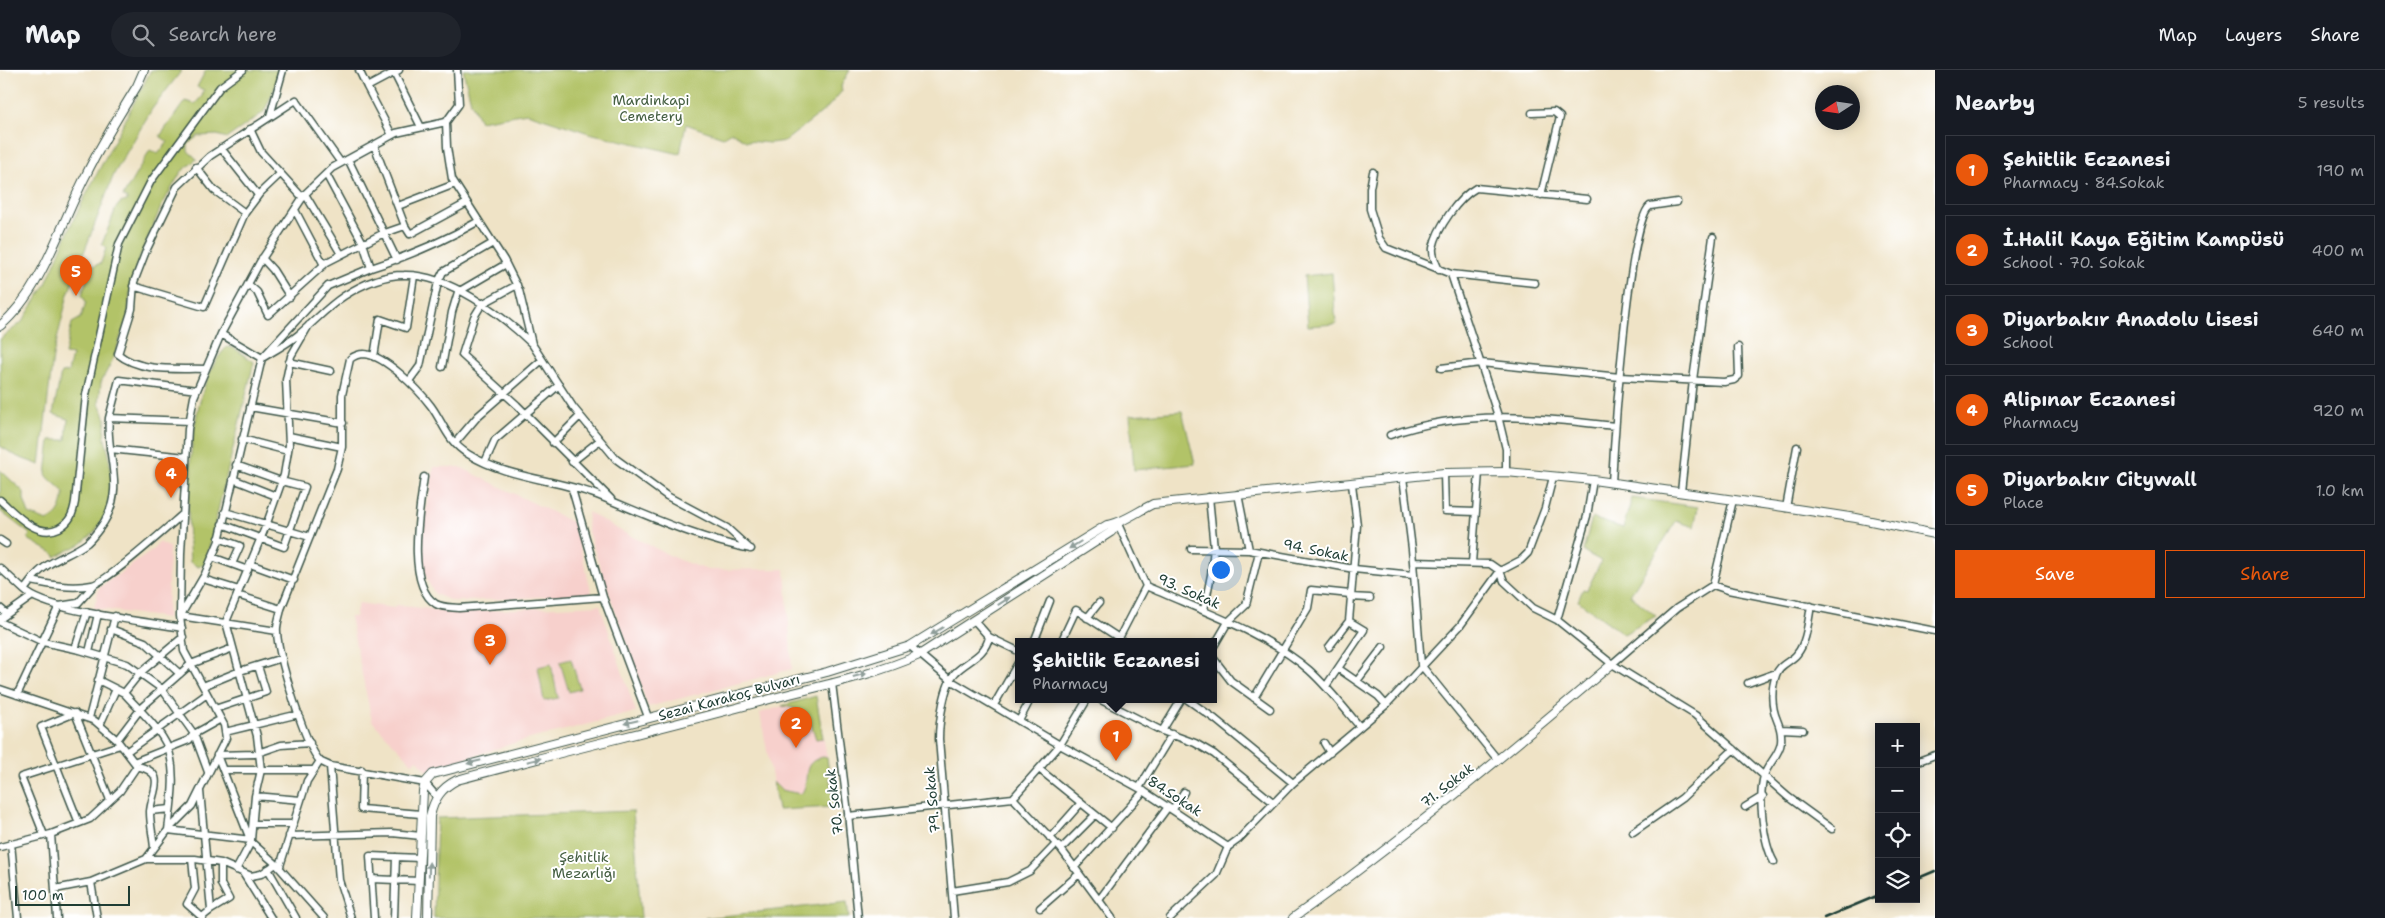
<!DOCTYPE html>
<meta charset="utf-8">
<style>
body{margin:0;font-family:"Shantell Sans",sans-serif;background:#20242c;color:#f1f3f6}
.controls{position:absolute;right:15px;bottom:15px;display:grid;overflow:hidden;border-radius:0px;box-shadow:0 2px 12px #0003}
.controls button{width:45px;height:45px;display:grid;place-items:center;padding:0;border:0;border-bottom:1px solid #363941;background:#171b24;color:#f1f3f6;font:25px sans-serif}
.compass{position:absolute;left:1815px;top:15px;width:45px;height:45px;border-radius:50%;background:#171b24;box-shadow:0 2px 12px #0003;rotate:258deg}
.scale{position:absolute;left:15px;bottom:12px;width:115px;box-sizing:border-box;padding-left:5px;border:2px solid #1f3d34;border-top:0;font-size:14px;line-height:18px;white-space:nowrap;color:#1f3d34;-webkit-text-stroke:4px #fff;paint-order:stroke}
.you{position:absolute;left:1220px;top:499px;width:18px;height:18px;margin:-12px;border:4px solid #fff;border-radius:50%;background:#1a73e8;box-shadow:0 0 0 8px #1a73e833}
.badge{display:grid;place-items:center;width:32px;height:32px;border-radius:50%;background:#ea580c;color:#fff;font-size:16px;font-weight:700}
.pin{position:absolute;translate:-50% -41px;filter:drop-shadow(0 1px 2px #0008)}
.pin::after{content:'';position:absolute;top:26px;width:18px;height:15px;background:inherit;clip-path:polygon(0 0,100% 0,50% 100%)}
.popup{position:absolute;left:1015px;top:568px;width:202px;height:65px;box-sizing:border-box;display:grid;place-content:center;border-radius:0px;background:#171b24;filter:drop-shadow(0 1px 4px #0005);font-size:16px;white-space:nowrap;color:#9ea1a6}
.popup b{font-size:19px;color:#f1f3f6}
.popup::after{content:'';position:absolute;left:50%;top:100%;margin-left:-10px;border:10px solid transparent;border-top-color:#171b24}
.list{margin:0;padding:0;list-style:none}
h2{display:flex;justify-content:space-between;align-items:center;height:65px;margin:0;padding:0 20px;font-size:21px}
h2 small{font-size:16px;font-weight:400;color:#9ea1a6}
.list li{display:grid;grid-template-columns:32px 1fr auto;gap:15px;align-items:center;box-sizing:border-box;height:70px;margin:0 10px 10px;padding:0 10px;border:1px solid #363941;border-radius:0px}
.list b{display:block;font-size:19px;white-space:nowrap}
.list p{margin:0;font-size:16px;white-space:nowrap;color:#9ea1a6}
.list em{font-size:16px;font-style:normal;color:#9ea1a6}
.actions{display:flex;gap:10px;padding:15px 20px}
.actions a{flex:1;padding:11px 0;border:1px solid #ea580c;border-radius:0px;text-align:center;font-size:18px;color:#ea580c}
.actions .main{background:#ea580c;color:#fff}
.icon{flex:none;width:28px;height:28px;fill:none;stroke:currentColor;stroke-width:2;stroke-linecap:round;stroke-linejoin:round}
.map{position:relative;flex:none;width:1935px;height:848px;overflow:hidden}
header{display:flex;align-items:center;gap:30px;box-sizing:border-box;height:70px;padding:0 25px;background:#171b24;border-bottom:1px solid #363941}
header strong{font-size:24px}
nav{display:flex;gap:28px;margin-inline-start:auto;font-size:18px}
.search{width:350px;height:45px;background:#20242c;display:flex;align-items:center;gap:12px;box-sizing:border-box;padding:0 18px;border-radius:28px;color:#9ea1a6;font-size:19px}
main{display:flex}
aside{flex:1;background:#171b24}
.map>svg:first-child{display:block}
.built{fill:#f7d0cc}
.green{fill:#b2c367;stroke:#68804e}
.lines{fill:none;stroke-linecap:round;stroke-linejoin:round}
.minor-casing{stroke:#3e564a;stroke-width:9}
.tertiary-casing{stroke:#3e564a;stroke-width:10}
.minor{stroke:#fff;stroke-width:6}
.tertiary{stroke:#fff;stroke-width:8}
.rail{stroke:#1f3d34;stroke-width:2.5}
.oneway{fill:#8f9e9a}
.labels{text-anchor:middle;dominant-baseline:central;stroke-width:4;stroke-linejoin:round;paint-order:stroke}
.park-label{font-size:14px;fill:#445e41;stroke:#fff}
.street-label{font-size:14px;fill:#1f3d34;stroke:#fff}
</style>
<header>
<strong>Map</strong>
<div class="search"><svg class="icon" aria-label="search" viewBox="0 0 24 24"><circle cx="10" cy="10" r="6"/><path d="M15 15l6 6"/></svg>Search here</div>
<nav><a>Map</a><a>Layers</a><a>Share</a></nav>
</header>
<main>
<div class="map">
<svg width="1935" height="848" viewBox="0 0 1935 848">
<rect width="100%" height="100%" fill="#fff"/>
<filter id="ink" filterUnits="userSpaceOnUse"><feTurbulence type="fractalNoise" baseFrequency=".02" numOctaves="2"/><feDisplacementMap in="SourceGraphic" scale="10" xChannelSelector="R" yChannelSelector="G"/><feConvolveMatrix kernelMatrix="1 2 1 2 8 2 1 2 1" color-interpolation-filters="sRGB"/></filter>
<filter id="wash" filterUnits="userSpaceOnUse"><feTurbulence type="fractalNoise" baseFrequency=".0096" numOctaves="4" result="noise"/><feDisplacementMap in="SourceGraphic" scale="20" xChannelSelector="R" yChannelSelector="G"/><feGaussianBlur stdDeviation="1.12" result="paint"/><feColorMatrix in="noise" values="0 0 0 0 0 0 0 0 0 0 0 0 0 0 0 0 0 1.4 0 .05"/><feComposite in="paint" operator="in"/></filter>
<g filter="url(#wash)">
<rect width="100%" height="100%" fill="#efe3c6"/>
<!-- built -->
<path class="built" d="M434 397H460L574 453 592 524 465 531H452L435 524 427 510 420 475Z
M588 442 621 461 679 490 708 500 785 499 792 599 648 637 587 459Z
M159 472 169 477 167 548 94 538 99 518 153 480Z
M358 533 394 538 396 535 455 542 600 535 636 642 514 673 427 701 417 689 412 693 372 651 350 547H355Z
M816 626 836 737 778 740 760 643Z"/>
<!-- green -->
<path class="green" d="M151 0H182L152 39 114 104 68 224 53 286 40 395 18 387 0 376V269L22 252 46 214 73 150Z
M206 0H279L275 17 264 42 227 68 217 65 198 66 188 74V81L197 89 181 102 161 137 136 196 130 223 128 245 114 287 101 312 99 333 106 349 104 366 109 385 112 414 106 443 95 462 81 474 55 487 54 484 28 469 30 464 0 441V400L24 422V430L29 444 47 451C60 445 62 437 64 423 59 415 50 412 46 404L50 370H66L68 349 53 344 61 303 68 302 72 285 65 284 72 253 81 248 86 232 82 225 91 197 101 193 106 178 102 174 116 138 120 133 127 131V128L123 126 150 80 158 84 168 72 160 66 185 31 195 34 202 26 204 20 197 17Z
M463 0H850L841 16 842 21 826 39 785 71 770 73 746 71 731 62 723 67 686 54 680 84 589 63 527 43 480 51 471 32Z
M1332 203 1336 254 1308 256 1304 206Z
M227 277 234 278 254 292 205 494 198 497 190 492C186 438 186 316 227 277Z
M1182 341 1195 394 1134 400 1130 345Z
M1632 428 1698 437 1694 457 1676 451 1630 525 1656 546 1624 564 1578 531 1583 519 1587 520 1601 491 1583 481 1592 448 1623 458Z
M571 589 580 619 569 622 560 592Z
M551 594 558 628 544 631 538 597Z
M816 626 823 668 816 669C809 647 807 639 782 636Z
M823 687 827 688 834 737 778 740 773 712 781 720 801 724C812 711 798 693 823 687Z
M633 741 641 848H434L437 748Z
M847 832 849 848H705Z"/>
</g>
<g filter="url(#ink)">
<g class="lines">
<defs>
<path id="minor" d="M359 0 367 17
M394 3 421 57
M1532 43 1554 42 1560 47 1541 125
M270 46 283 0
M446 52 447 77 452 109 504 190 519 220 532 274 573 337 616 389 667 426 727 458 750 479
M250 59 261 82 303 128
M392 65 367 17 399 0
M221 78 258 125
M348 89 397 190
M196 97 214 120 245 143 260 123 280 104
M1373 102 1370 118V139L1379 168 1386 178 1451 204 1535 213
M326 104 363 173 371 198C409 186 444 171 479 151
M305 124 341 184
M398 136 455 114
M295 140 324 195
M405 156 410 164 467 133
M262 188 273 200 290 227
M1439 200C1436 193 1432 186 1433 178 1437 158 1458 128 1476 118L1587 129
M1451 204 1498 346 1506 379V402
M248 214 257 222 268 245 327 192 382 164 405 156 374 75
M517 215 482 234 474 247 462 285 517 335 611 429
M133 216 204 237 245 143
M221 264 262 288 328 216 371 198
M374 287 380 249 406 258 414 206
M289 292 331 301
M442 297 452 242 458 222 506 194
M1441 298 1481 293 1620 307 1724 312 1734 310 1739 306 1738 277
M206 299C178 298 141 303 118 284L132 239 134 212 146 181 177 117 210 86 296 30 341 93
M409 311 420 296 438 212 443 202 493 173
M250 337 343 353
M109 348 119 310 197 320
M1390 365C1463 339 1540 347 1615 356
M289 366 342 377
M242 369 288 381
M455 373 478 346 542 290
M553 373 580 346
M110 379 186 387
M485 392 495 370 559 315
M572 392 600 370
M1444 403 1445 441 1476 442
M424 407C420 437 405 515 436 534 443 538 452 537 459 538L603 527
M1403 407 1412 479 1421 595 1498 690
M233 409 276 426
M1612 413C1614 375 1628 151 1650 136L1677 132
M572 419 603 527 648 647
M1681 422 1693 310 1713 167
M1238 424 1249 480
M0 430C16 444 37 469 59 458 70 452 73 444 75 432L86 325 119 174 151 111 220 17 243 0
M1786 438 1797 377
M225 442 310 467
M222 454 284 477 305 417 281 411 236 395
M1118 454 1146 516C1199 540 1265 562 1309 600 1328 617 1344 638 1360 657
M219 468 240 476 232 494
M0 470 6 474
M1191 479 1249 480 1354 499 1413 505
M212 487 248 500
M1413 492 1490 494 1500 501 1504 511 1533 538 1557 550 1612 594 1695 645 1788 727 1832 759
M1472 493 1479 402
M250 494 294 510
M0 498 24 520
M203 509 239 520
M31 511C46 490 68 487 87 473 94 467 99 459 104 452 126 416 105 385 109 348L190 351
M1713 515 1728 520 1935 561
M237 525 281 539
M1350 527 1370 528
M0 538 7 544
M1204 540 1211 505 1214 478 1209 427
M181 545 205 504 219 471 262 288C274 281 287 274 298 265 313 253 327 237 344 226 361 215 383 205 404 205 449 204 502 245 532 274
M180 546 277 561
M1087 548 1099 533
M0 549 31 527
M974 550 989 567 1018 581
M1557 550 1587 446 1593 410
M0 552 43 572 80 580 127 594 162 619 194 664 208 702
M182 558C146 551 47 542 24 520L31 511C51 515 72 519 92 515 106 513 169 456 183 444
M111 559 145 572 180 604
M1034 572 1050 531
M1061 572 1076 540 1119 568
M1117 572 1146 516
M910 576 950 610 1060 675 1139 718 1228 777
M1214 576 1228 552 1246 535 1259 482
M1329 577 1349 551 1357 455 1352 414
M75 579 87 542
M89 582 98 544
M1214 589 1231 611 1270 639
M1612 594 1677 538 1713 515 1733 430
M1339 599 1378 626 1386 635
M98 610 116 619
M1357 611 1383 577
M832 613 848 743 858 848
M1748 613 1776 603
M203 616 240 601 282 588
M1326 616 1364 560 1349 551
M0 619 95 651 117 670 137 696 120 721 90 749 51 764 0 777
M124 623C139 640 159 657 168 678 177 703 171 734 168 760L251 770 255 726 261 700 257 666 226 552 267 453 284 405 289 375 286 310 291 286 309 255
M17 625 59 536 78 533 94 515
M1254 628 1308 538 1311 520 1350 524
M1101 630 1162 661 1195 673 1214 684 1274 733
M1188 630 1215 649 1293 713
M994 635 1018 593
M215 639 266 622 258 596
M89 648 115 546
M1019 651 1030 630
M100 655 116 619 124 623 140 603 183 567
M1781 659 1803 660
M1162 661 1181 630
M225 662 299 644
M117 670 142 637 191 594 233 578
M1324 673 1330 683
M126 682 207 624
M134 692 189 670 194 664 221 649
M1916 692 1935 685
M137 696C169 703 151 722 150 742 150 754 153 766 154 778
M330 696 339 810 351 848
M1039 699 1112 758
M223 700H314
M362 700 361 739 421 744
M1139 718 1172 664
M200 721 211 840 202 847
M255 726 301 730
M437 727 425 713 330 696C327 694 322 693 320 691 305 676 278 585 277 562 276 555 280 546 281 539L337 399 342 377V325L350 289C354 286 358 284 364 284 385 285 419 320 431 336 444 354 447 371 468 384 506 408 555 409 597 425 647 445 697 469 751 479
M1013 728 1061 779 1112 848
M1745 737 1763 726
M1173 739 1184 722
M150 741 170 739
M848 746 1013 728 1060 675 1087 630
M79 753 41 657 75 643 110 730
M254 754H293
M1633 762 1682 728 1734 679
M51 764 57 848
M44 765 21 707 120 675
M289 766 392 763 421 766
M1050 768 1080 734
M11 773 18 848
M1061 779 1095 745
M146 789H195L221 793 251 806 261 804 276 794 324 848
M192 789 195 819 187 834 203 848
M1774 792C1763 773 1758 727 1764 706 1767 694 1780 685 1781 672 1782 663 1780 657 1777 650 1771 636 1771 619 1776 605 1779 594 1791 592 1797 584 1807 572 1808 551 1811 536
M276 794 251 772 217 685 255 684 281 675 310 673
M280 796 307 711 320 691
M1074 798 1144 721
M268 799 296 848
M236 800 251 772
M243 803 271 848
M372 809 419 811
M91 812 97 848
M55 819 91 812 146 789 168 760 192 736 226 668 224 655 184 581 180 546 181 483 188 359 194 327 221 264 260 192 305 124 332 98 396 63 446 52 459 34 457 0
M952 821 1008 812 1030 801 1056 774
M1099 830 1168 737
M1040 838 1079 804
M211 840 229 829 221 814V793
M374 848 370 786 420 788
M394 848 396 787
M954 848 939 669C939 653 944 613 956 602 968 590 985 586 989 567
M1170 848 1216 805 1228 777 1239 769 1293 713 1386 635 1460 556 1500 501 1521 490 1528 483 1545 438 1553 407"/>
<path id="tertiary" d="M0 256C42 221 61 153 86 105 101 74 119 45 137 16L144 0
M417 848 423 721 425 713 433 704 827 602 910 576 1107 455C1121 454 1138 441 1153 434L1444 403 1506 402 1593 410 1777 436 1856 448 1935 464
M428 848 430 746C434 729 441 718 457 710 561 682 666 657 770 629 819 616 872 606 919 585L1111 462 1118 454
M1293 848C1404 769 1508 682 1612 594"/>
</defs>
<!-- minor casing -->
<use href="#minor" class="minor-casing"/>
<!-- tertiary casing -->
<use href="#tertiary" class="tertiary-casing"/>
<!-- minor -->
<use href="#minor" class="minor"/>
<!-- tertiary -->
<use href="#tertiary" class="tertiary"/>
<!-- rail -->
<path class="rail" d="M1916 809 1935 801
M1824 848 1879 825"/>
</g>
<!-- one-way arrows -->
<defs><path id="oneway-solid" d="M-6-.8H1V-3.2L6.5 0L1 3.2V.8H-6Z" transform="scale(1.25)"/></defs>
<g class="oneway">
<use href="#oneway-solid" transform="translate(1075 475) rotate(148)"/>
<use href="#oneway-solid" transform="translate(1004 531) rotate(-33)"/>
<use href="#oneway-solid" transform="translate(937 561) rotate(148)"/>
<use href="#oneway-solid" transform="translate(860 605) rotate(-15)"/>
<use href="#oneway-solid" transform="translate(631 652) rotate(166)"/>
<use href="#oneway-solid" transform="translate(534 690) rotate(-14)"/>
<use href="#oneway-solid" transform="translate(474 692) rotate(166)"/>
<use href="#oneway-solid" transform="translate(429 799) rotate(-89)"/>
</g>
</g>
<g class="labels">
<!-- park labels -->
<g class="park-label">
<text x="651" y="30">Mardinkapi<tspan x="651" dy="16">Cemetery</tspan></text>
<text x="584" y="787">Şehitlik<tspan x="584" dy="16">Mezarlığı</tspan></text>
</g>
<!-- street labels -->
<g class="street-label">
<text transform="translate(1316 480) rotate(11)">94. Sokak</text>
<text transform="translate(1189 521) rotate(24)">93. Sokak</text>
<text transform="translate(729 627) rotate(-15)">Sezai Karakoç Bulvarı</text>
<text transform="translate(1447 715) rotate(-38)">71. Sokak</text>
<text transform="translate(1175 726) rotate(33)">84.Sokak</text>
<text transform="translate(932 730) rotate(-95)">79. Sokak</text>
<text transform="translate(834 732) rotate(-97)">70. Sokak</text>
</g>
</g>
</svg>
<div class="controls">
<button>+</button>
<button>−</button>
<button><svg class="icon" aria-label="locate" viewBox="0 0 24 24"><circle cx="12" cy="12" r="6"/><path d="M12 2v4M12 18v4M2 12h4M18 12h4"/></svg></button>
<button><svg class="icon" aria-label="layers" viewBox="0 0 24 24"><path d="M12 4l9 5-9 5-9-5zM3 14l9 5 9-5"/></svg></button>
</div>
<svg class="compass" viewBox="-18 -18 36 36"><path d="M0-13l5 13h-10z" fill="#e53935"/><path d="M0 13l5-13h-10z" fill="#9ea1a6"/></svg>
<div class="scale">100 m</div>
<div class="you"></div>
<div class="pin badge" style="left:1116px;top:691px">1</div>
<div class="popup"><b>Şehitlik Eczanesi</b>Pharmacy</div>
<div class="pin badge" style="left:796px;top:678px">2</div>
<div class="pin badge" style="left:490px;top:595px">3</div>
<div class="pin badge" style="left:171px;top:428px">4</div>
<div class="pin badge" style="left:76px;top:226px">5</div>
</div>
<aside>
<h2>Nearby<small>5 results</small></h2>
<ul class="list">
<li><span class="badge">1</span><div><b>Şehitlik Eczanesi</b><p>Pharmacy · 84.Sokak</p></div><em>190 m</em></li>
<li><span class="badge">2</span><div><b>İ.Halil Kaya Eğitim Kampüsü</b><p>School · 70. Sokak</p></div><em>400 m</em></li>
<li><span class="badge">3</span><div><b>Diyarbakır Anadolu Lisesi</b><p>School</p></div><em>640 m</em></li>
<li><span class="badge">4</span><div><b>Alipınar Eczanesi</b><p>Pharmacy</p></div><em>920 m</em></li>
<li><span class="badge">5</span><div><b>Diyarbakır Citywall</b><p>Place</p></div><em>1.0 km</em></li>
</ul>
<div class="actions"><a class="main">Save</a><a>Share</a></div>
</aside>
</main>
